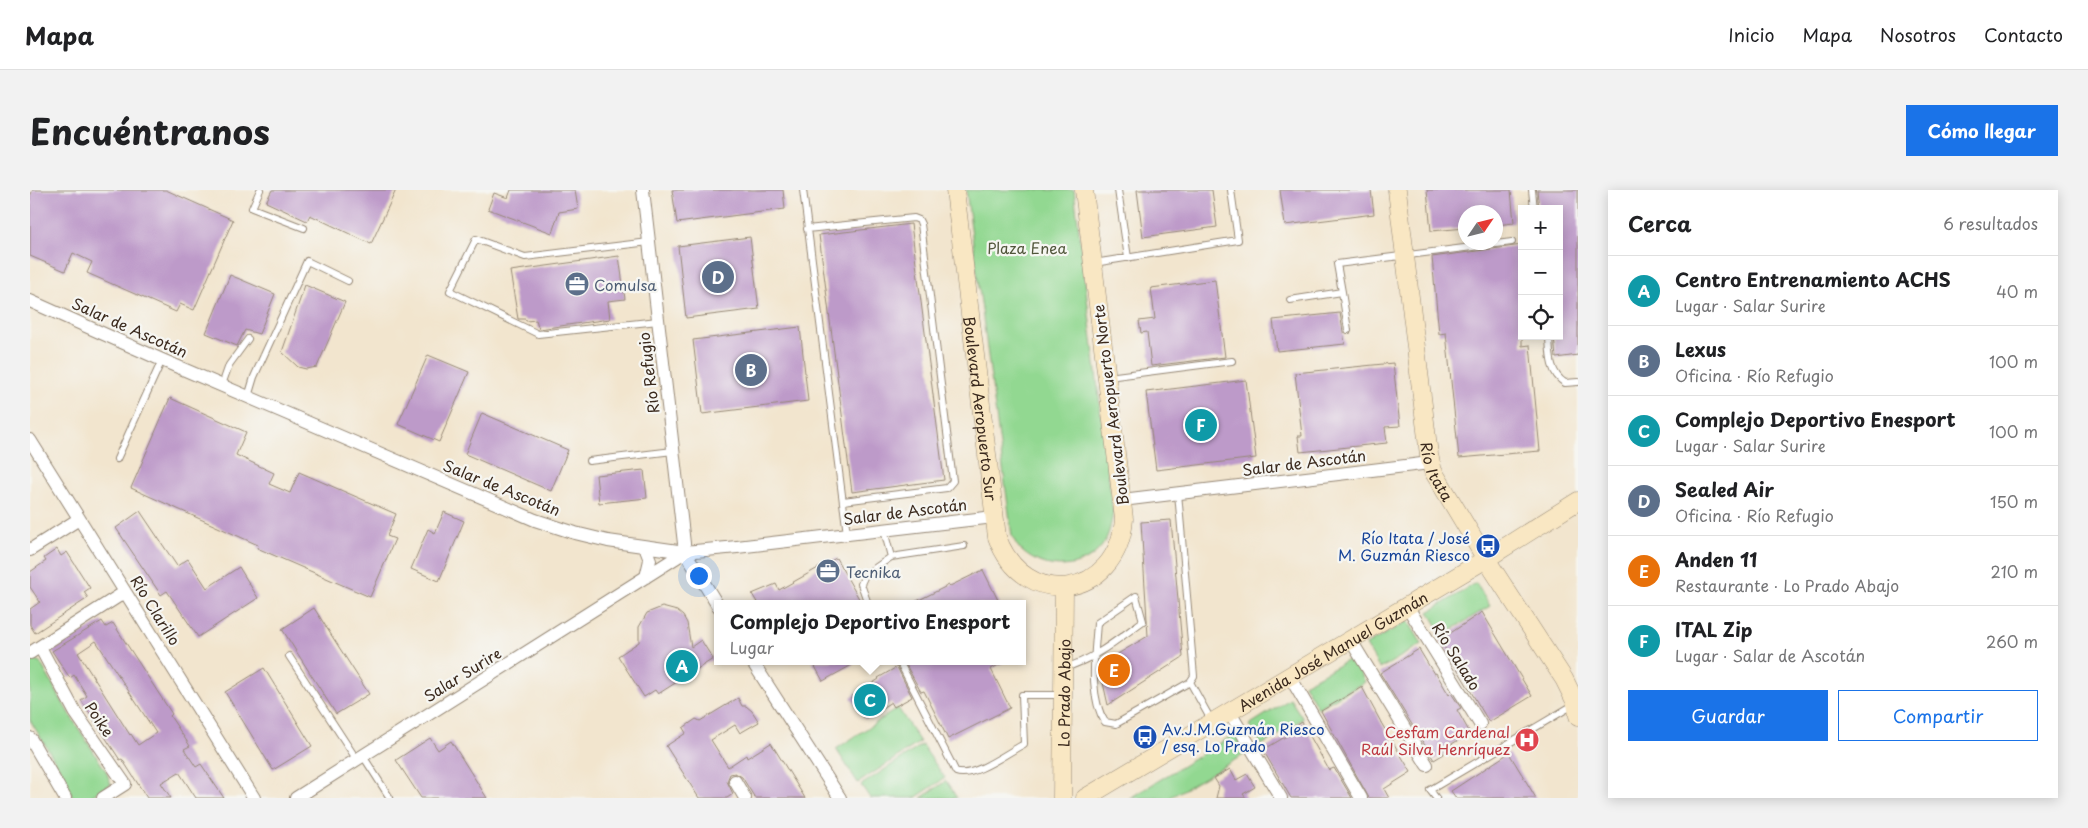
<!DOCTYPE html>
<html lang="es">
<meta charset="utf-8">
<style>
body{margin:0;font-family:"Playpen Sans",sans-serif;background:#f2f2f2;color:#202124}
.controls{position:absolute;right:15px;top:15px;display:grid;overflow:hidden;border-radius:0px;box-shadow:0 2px 12px #0003}
.controls button{width:45px;height:45px;display:grid;place-items:center;padding:0;border:0;border-bottom:1px solid #e0e0e0;background:#fff;color:#202124;font:25px sans-serif}
.compass{position:absolute;left:1428px;top:15px;width:45px;height:45px;border-radius:50%;background:#fff;box-shadow:0 2px 12px #0003;rotate:55deg}
.you{position:absolute;left:668px;top:385px;width:18px;height:18px;margin:-12px;border:4px solid #fff;border-radius:50%;background:#1a73e8;box-shadow:0 0 0 8px #1a73e833}
.badge{display:grid;place-items:center;width:32px;height:32px;border-radius:50%;background:#1a73e8;color:#fff;font-size:16px;font-weight:700}
.pin{position:absolute;translate:-50% -50%;border:2px solid #fff;box-shadow:0 1px 5px #0006}
.popup{position:absolute;left:684px;top:410px;width:312px;height:65px;box-sizing:border-box;display:grid;place-content:center;border-radius:0px;background:#fff;filter:drop-shadow(0 1px 4px #0005);font-size:16px;white-space:nowrap;color:#757577}
.popup b{font-size:19px;color:#202124}
.popup::after{content:'';position:absolute;left:50%;top:100%;margin-left:-10px;border:10px solid transparent;border-top-color:#fff}
.list{margin:0;padding:0;list-style:none}
h2{display:flex;justify-content:space-between;align-items:center;height:65px;margin:0;padding:0 20px;font-size:21px}
h2 small{font-size:16px;font-weight:400;color:#757577}
.list li{display:grid;grid-template-columns:32px 1fr auto;gap:15px;align-items:center;box-sizing:border-box;height:70px;padding:0 20px;border-top:1px solid #e0e0e0}
.list b{display:block;font-size:19px;white-space:nowrap}
.list p{margin:0;font-size:16px;white-space:nowrap;color:#757577}
.list em{font-size:16px;font-style:normal;color:#757577}
.actions{display:flex;gap:10px;padding:15px 20px}
.actions a{flex:1;padding:11px 0;border:1px solid #1a73e8;border-radius:0px;text-align:center;font-size:18px;color:#1a73e8}
.actions .main{background:#1a73e8;color:#fff}
.icon{flex:none;width:28px;height:28px;fill:none;stroke:currentColor;stroke-width:2;stroke-linecap:round;stroke-linejoin:round}
.map{position:relative;flex:none;width:1548px;height:608px;overflow:hidden;border-radius:0px}
header{display:flex;align-items:center;gap:30px;box-sizing:border-box;height:70px;padding:0 25px;background:#fff;border-bottom:1px solid #e0e0e0}
header strong{font-size:24px}
nav{display:flex;gap:28px;margin-inline-start:auto;font-size:18px}
.intro{display:flex;align-items:center;justify-content:space-between;box-sizing:border-box;height:120px;padding:0 30px}
h1{margin:0;font-size:35px}
.button{padding:12px 22px;border-radius:0px;background:#1a73e8;color:#fff;font-size:18px;font-weight:700}
main{display:flex;gap:30px;padding:0 30px}
aside{flex:1;background:#fff;border-radius:0px;box-shadow:0 2px 12px #0003}
.map>svg:first-child{display:block}
.green{fill:#92d891;stroke:#668158}
.building{fill:#bd9ac9;fill-rule:evenodd}
.lines{fill:none;stroke-linecap:round;stroke-linejoin:round}
.lane-casing{stroke:#968876;stroke-width:8}
.street-casing{stroke:#968876;stroke-width:14}
.secondary-casing{stroke:#968876;stroke-width:19}
.lane{stroke:#fff;stroke-width:6}
.street{stroke:#fff;stroke-width:12}
.secondary{stroke:#f9e7c3;stroke-width:18}
.labels{text-anchor:middle;dominant-baseline:central;stroke-width:4.5;stroke-linejoin:round;paint-order:stroke}
.park-label{font-size:15px;fill:#51563b;stroke:#f6f6f2}
.service-label{font-size:15px;fill:#4e5e75;stroke:#f6f6f2;text-anchor:start}
.street-label{font-size:15px;fill:#3b2a1e;stroke:#f6f6f2}
.transit-label{font-size:15px;fill:#164399;stroke:#f6f6f2;text-anchor:end}
.health-label{font-size:15px;fill:#be3a42;stroke:#f6f6f2;text-anchor:end}
</style>
<header>
<strong>Mapa</strong>
<nav><a>Inicio</a><a>Mapa</a><a>Nosotros</a><a>Contacto</a></nav>
</header>
<div class="intro"><h1>Encuéntranos</h1><a class="button">Cómo llegar</a></div>
<main>
<div class="map">
<svg width="1548" height="608" viewBox="0 0 1548 608">
<rect width="100%" height="100%" fill="#f6f6f2"/>
<filter id="ink" filterUnits="userSpaceOnUse"><feTurbulence type="fractalNoise" baseFrequency=".02" numOctaves="2"/><feDisplacementMap in="SourceGraphic" scale="10" xChannelSelector="R" yChannelSelector="G"/><feConvolveMatrix kernelMatrix="1 2 1 2 8 2 1 2 1" color-interpolation-filters="sRGB"/></filter>
<filter id="wash" filterUnits="userSpaceOnUse"><feTurbulence type="fractalNoise" baseFrequency=".0096" numOctaves="4" result="noise"/><feDisplacementMap in="SourceGraphic" scale="20" xChannelSelector="R" yChannelSelector="G"/><feGaussianBlur stdDeviation="1.12" result="paint"/><feColorMatrix in="noise" values="0 0 0 0 0 0 0 0 0 0 0 0 0 0 0 0 0 1.4 0 .05"/><feComposite in="paint" operator="in"/></filter>
<g filter="url(#wash)">
<rect width="100%" height="100%" fill="#f2e5ce"/>
<!-- green -->
<path class="green" d="M936 0H1044L1083 323C1081 334 1079 346 1072 356 1053 381 1016 382 993 362 988 358 985 352 982 346Z
M1446 393 1460 416 1413 445 1399 422Z
M1378 431 1392 454 1350 479 1336 455Z
M1322 468 1335 492 1288 518 1274 494Z
M3 469 10 472 38 522 76 581 81 594 58 608H43L36 589 0 530V471Z
M1260 509 1273 529 1232 555 1219 535Z
M868 518 890 552 828 593 806 559Z
M1205 544 1215 564 1139 608H1100Z
M892 555 915 588 885 608H840L831 595Z
M916 591 927 608H891Z"/>
<g id="blocks">
<!-- building -->
<path class="building" d="M3 0H136L203 30 164 120 150 114 146 122 57 83 62 72 43 63 35 81 0 66V6Z
M242 0H366L341 54 280 25 277 31 236 12Z
M481 0H545L548 19 529 22 522 43 458 19 464 3 478 8Z
M642 0H753L755 19 647 33Z
M1107 0H1182L1187 37 1113 47Z
M1250 0H1341L1344 24 1255 35Z
M1397 0H1481L1484 33 1466 35V22H1436V38L1401 41Z
M1507 0H1548V165L1526 168 1524 146H1529V19H1509Z
M881 34 914 290 822 302 789 45Z
M720 47 729 119 656 128 648 56Z
M1492 55V156L1500 155 1510 261 1429 268 1416 143 1409 144 1402 67Z
M589 66 595 109 578 111 580 129 509 139 506 130 496 131 495 129H488L480 81Z
M200 85 245 104 229 144 215 140 207 156 176 143Z
M1185 90 1195 167 1121 176 1117 142 1111 143 1109 131 1125 129 1121 98Z
M275 95 315 112 287 177 276 179 268 177 252 162Z
M1310 123 1315 154 1247 161 1243 130Z
M770 137 778 211 672 224 663 150Z
M398 165 439 182 409 252 368 234Z
M1363 173 1370 236 1355 237 1357 253 1270 262 1268 246H1272L1265 183Z
M1216 190 1226 268 1126 280 1116 202Z
M140 208 216 242 206 265 244 283 239 294 260 303 269 282 366 324 357 346 365 349 340 407 227 358 228 355 101 298Z
M452 223 538 260 521 301 435 264Z
M614 280 617 308 569 313 566 285Z
M110 321 147 376 158 369 177 398 209 377 228 408 168 447 137 401 131 405 86 338Z
M414 322 434 331 409 391 381 379 398 339 405 343Z
M1141 330 1153 467 1078 515 1069 475 1118 446 1111 332Z
M27 359 31 366 37 362 60 398 54 402 58 408 5 443 0 435V419L10 412 0 397V382L16 371 14 368Z
M806 368 832 414H728L722 404 746 394 749 400Z
M953 380 970 414H881L919 395 920 396Z
M632 417 647 421 653 426 657 433 661 457 671 450 683 469 628 504 625 500 614 507 588 466 609 452V437L617 423Z
M284 418 339 504 306 524 252 439Z
M1452 422 1502 506 1459 532 1410 450Z
M72 431 76 437 83 433 142 524 140 526 160 556 154 559 166 577 171 574 194 608H166L149 582 131 593 141 608H117L92 569 90 570 51 510 57 506 44 485 40 488 22 461ZM66 451 126 543 108 555 101 544 100 545 48 463Z
M1389 459 1404 484 1406 483 1419 505 1421 503 1431 518 1427 520 1440 543 1412 560 1414 564 1404 570 1350 483Z
M782 471H829L793 491Z
M878 471H976L961 479 980 518 918 549 894 501 891 502 875 473Z
M867 477 882 507 864 517 861 512 835 529 821 507 849 489 848 488Z
M234 478 282 556 243 580 195 502Z
M1332 497 1353 536 1381 582 1354 599 1359 608H1339L1291 521Z
M708 508 712 516H716L722 521 729 532 710 543 705 535 681 550 698 577 716 565 717 568 741 553 775 608H725L712 587 705 583 700 584 697 591 703 604 697 608H669L636 556 656 543 653 538 666 529 670 531Z
M1272 532 1299 580 1304 578 1322 608H1261L1233 560 1260 544 1258 541Z
M400 548 408 560 421 551 457 608H391L366 570Z
M1479 563 1506 608H1426L1421 601Z
M1200 579 1206 590 1217 584 1225 597 1213 604 1216 608H1186L1189 596 1184 588Z"/>
</g>
</g>
<g filter="url(#ink)">
<use href="#blocks" fill-opacity="0" stroke="#968876" stroke-width="1"/>
<g class="lines">
<defs>
<path id="lane" d="M230 0 222 18 274 38
M773 0 817 344
M1088 0 1098 68
M1502 0 1504 19
M777 39 884 28 889 30 891 34 923 291 917 298 813 311
M619 52 495 67 446 49 420 101 508 144 628 131
M1064 73 1208 50 1201 0
M1312 102 1318 140
M1260 110 1312 102 1307 74 1482 52
M1519 146C1520 163 1519 183 1535 193L1548 192
M1078 187 1202 171
M192 195 199 175 218 149
M218 207 224 187 277 71 318 91
M87 269 132 170
M559 271 643 261
M861 367 934 356
M838 414 831 394 835 385 861 367 854 340
M259 466 327 570
M869 471 926 582C943 589 978 562 994 554L992 505H1033
M1034 478C1065 469 1088 449 1113 431L1106 406 1067 433C1065 463 1058 506 1075 532L1086 534 1160 492 1164 486 1148 303
M1160 492 1181 530
M333 566 360 608
M1406 608 1400 600 1545 514"/>
<path id="street" d="M613 0 655 362 688 416
M0 111 132 170 505 330 545 343 578 351 655 362 707 357 964 327
M0 250 224 608
M1092 310 1400 273
M615 357 620 370 616 387
M0 360 49 329
M1377 416 1450 534
M1320 449 1397 575
M10 457 45 522 95 594 73 608
M0 463 95 402
M722 471 810 608
M1259 485 1331 608
M1199 521 1251 608
M0 548 35 608
M705 591 715 608
M266 608 655 362"/>
<g id="secondary">
<path id="s1" d="M925 0 967 347C994 422 1088 409 1094 329L1054 0"/>
<path id="s2" d="M1367 0 1399 265 1403 281 1456 369 1534 489 1546 513 1548 526"/>
<path id="s3" d="M1032 608 1034 398"/>
<path id="s4" d="M1055 608 1456 369 1548 311"/>
</g>
</defs>
<!-- lane casing -->
<use href="#lane" class="lane-casing"/>
<!-- street casing -->
<use href="#street" class="street-casing"/>
<!-- secondary casing -->
<use href="#secondary" class="secondary-casing"/>
<!-- lane -->
<use href="#lane" class="lane"/>
<!-- street -->
<use href="#street" class="street"/>
<!-- secondary -->
<use href="#secondary" class="secondary"/>
</g>
</g>
<!-- icons -->
<defs>
<symbol id="office-disc" viewBox="-11 -11 22 22"><circle r="9.5" fill="#5c6f8a" stroke="#f6f6f2"/><path d="M-6-3h4V-5.5h4V-3h4V5H-6ZM-1-4.5V-3h2v-1.5ZM-6 0V1H6V0Z" fill="#fff"/></symbol>
<symbol id="bus-disc" viewBox="-11 -11 22 22"><circle r="9.5" fill="#1a4fb4" stroke="#f6f6f2"/><path d="M-5-6H5V4H4V6H2V4H-2V6H-4V4H-5ZM-3.5-4V0h7V-4ZM-3.5 1.2v1.5H-2V1.2ZM2 1.2v1.5H3.5V1.2Z" fill="#fff"/></symbol>
<symbol id="hospital-disc" viewBox="-11 -11 22 22"><circle r="9.5" fill="#e0444e" stroke="#f6f6f2"/><path d="M-5-5h3v3.5h4V-5h3V5h-3V1.5h-4V5h-3Z" fill="#fff"/></symbol>
</defs>
<g fill-rule="evenodd">
<use href="#office-disc" x="533" y="80" width="28" height="28"/>
<use href="#bus-disc" x="1444" y="342" width="28" height="28"/>
<use href="#office-disc" x="784" y="367" width="28" height="28"/>
<use href="#bus-disc" x="1101" y="533" width="28" height="28"/>
<use href="#hospital-disc" x="1483" y="536" width="28" height="28"/>
</g>
<g class="labels">
<!-- park labels -->
<g class="park-label">
<text x="997" y="57">Plaza Enea</text>
</g>
<!-- service labels -->
<g class="service-label">
<text x="564" y="94">Comulsa</text>
<text x="816" y="381">Tecnika</text>
</g>
<!-- street labels -->
<g class="street-label">
<text transform="translate(100 137) rotate(24)">Salar de Ascotán</text>
<text transform="translate(618 183) rotate(-97)">Río Refugio</text>
<text transform="translate(1080 215) rotate(-97)">Boulevard Aeropuerto Norte</text>
<text stroke="none"><textPath href="#s1" startOffset="220">Boulevard Aeropuerto Sur</textPath></text>
<text transform="translate(1274 272) rotate(-7)">Salar de Ascotán</text>
<text stroke="none"><textPath href="#s2" startOffset="285">Río Itata</textPath></text>
<text transform="translate(472 297) rotate(22)">Salar de Ascotán</text>
<text transform="translate(875 321) rotate(-7)">Salar de Ascotán</text>
<text transform="translate(126 420) rotate(58)">Río Clarillo</text>
<text stroke="none"><textPath href="#s4" startOffset="288">Avenida José Manuel Guzmán</textPath></text>
<text transform="translate(1427 466) rotate(58)">Río Salado</text>
<text transform="translate(432 484) rotate(-32)">Salar Surire</text>
<text stroke="none"><textPath href="#s3" startOffset="105">Lo Prado Abajo</textPath></text>
<text transform="translate(70 529) rotate(56)">Poike</text>
</g>
<!-- transit labels -->
<g class="transit-label">
<text x="1440" y="347">Río Itata / José<tspan x="1440" dy="17">M. Guzmán Riesco</tspan></text>
<text x="1132" y="538" text-anchor="start">Av.J.M.Guzmán Riesco<tspan x="1132" dy="17">/ esq. Lo Prado</tspan></text>
</g>
<!-- health labels -->
<g class="health-label">
<text x="1480" y="541">Cesfam Cardenal<tspan x="1480" dy="17">Raúl Silva Henríquez</tspan></text>
</g>
</g>
</svg>
<div class="controls">
<button>+</button>
<button>−</button>
<button><svg class="icon" aria-label="locate" viewBox="0 0 24 24"><circle cx="12" cy="12" r="6"/><path d="M12 2v4M12 18v4M2 12h4M18 12h4"/></svg></button>
</div>
<svg class="compass" viewBox="-18 -18 36 36"><path d="M0-13l5 13h-10z" fill="#e53935"/><path d="M0 13l5-13h-10z" fill="#757577"/></svg>
<div class="you"></div>
<div class="pin badge" style="left:652px;top:476px;background:#0f9aa8">A</div>
<div class="pin badge" style="left:721px;top:180px;background:#5c6f8a">B</div>
<div class="pin badge" style="left:840px;top:510px;background:#0f9aa8">C</div>
<div class="popup"><b>Complejo Deportivo Enesport</b>Lugar</div>
<div class="pin badge" style="left:688px;top:87px;background:#5c6f8a">D</div>
<div class="pin badge" style="left:1084px;top:480px;background:#e8710a">E</div>
<div class="pin badge" style="left:1171px;top:235px;background:#0f9aa8">F</div>
</div>
<aside>
<h2>Cerca<small>6 resultados</small></h2>
<ul class="list">
<li><span class="badge" style="background:#0f9aa8">A</span><div><b>Centro Entrenamiento ACHS</b><p>Lugar · Salar Surire</p></div><em>40 m</em></li>
<li><span class="badge" style="background:#5c6f8a">B</span><div><b>Lexus</b><p>Oficina · Río Refugio</p></div><em>100 m</em></li>
<li><span class="badge" style="background:#0f9aa8">C</span><div><b>Complejo Deportivo Enesport</b><p>Lugar · Salar Surire</p></div><em>100 m</em></li>
<li><span class="badge" style="background:#5c6f8a">D</span><div><b>Sealed Air</b><p>Oficina · Río Refugio</p></div><em>150 m</em></li>
<li><span class="badge" style="background:#e8710a">E</span><div><b>Anden 11</b><p>Restaurante · Lo Prado Abajo</p></div><em>210 m</em></li>
<li><span class="badge" style="background:#0f9aa8">F</span><div><b>ITAL Zip</b><p>Lugar · Salar de Ascotán</p></div><em>260 m</em></li>
</ul>
<div class="actions"><a class="main">Guardar</a><a>Compartir</a></div>
</aside>
</main>
